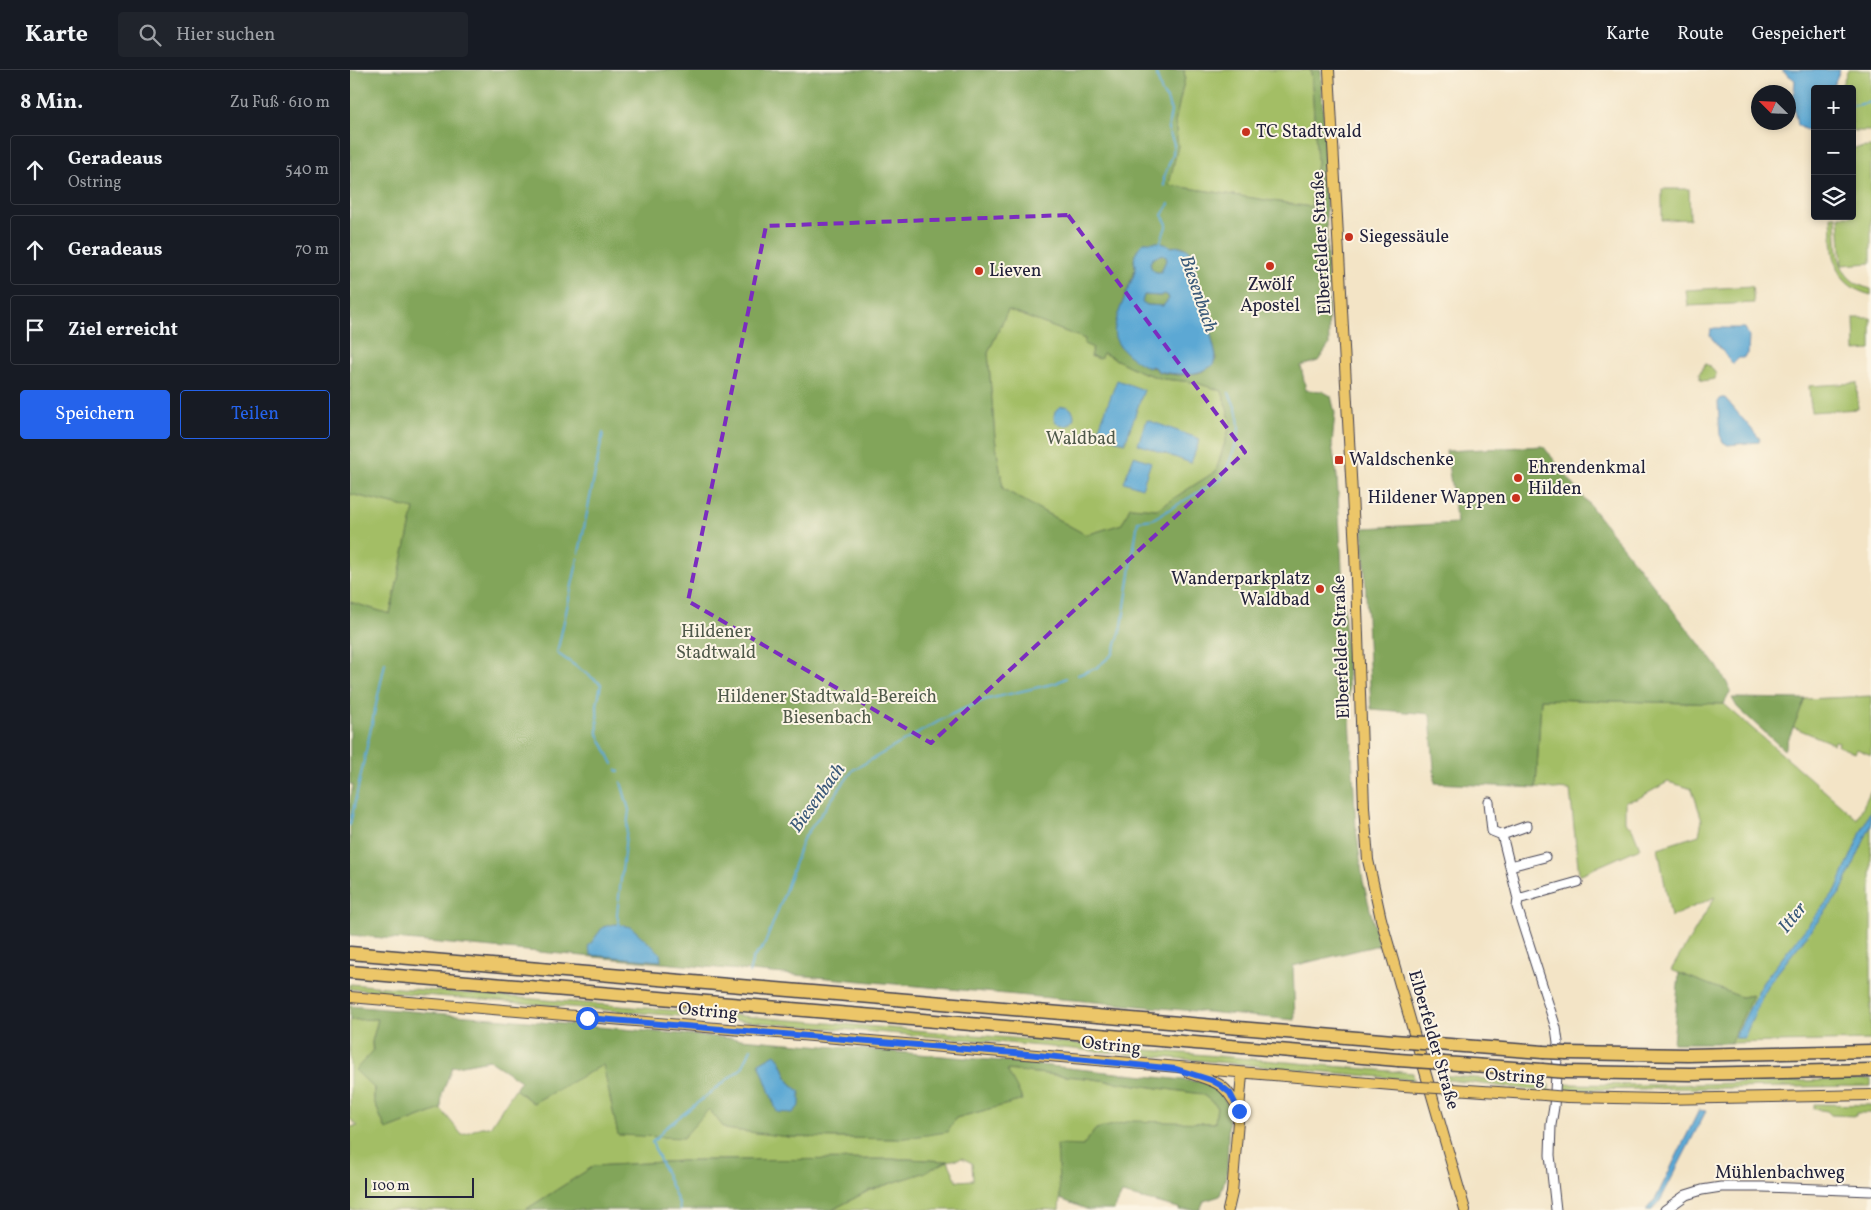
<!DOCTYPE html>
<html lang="de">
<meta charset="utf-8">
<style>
body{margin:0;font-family:Vollkorn,serif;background:#20242c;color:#f1f3f6}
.controls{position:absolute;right:15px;top:15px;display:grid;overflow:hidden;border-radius:5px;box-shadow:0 2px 8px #0003}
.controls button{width:45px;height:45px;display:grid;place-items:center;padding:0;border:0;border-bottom:1px solid #363941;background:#171b24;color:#f1f3f6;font:25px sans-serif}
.compass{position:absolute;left:1401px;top:15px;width:45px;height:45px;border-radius:50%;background:#171b24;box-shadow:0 2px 8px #0003;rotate:294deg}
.scale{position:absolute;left:15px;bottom:12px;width:109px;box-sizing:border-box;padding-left:5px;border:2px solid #22223b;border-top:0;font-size:14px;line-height:18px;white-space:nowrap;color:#22223b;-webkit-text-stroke:4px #fcf5e5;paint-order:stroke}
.stop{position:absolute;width:15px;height:15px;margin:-11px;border:4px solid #2563eb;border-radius:50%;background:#fff}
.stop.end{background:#2563eb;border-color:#fff;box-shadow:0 1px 5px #0008}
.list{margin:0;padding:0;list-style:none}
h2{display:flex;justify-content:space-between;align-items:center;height:65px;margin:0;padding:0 20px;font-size:21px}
h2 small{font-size:16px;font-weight:400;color:#9ea1a6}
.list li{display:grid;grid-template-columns:32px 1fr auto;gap:15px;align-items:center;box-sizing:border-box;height:70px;margin:0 10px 10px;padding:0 10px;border:1px solid #363941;border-radius:5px}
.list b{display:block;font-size:19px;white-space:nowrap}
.list p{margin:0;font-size:16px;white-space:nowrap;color:#9ea1a6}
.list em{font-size:16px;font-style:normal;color:#9ea1a6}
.actions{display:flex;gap:10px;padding:15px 20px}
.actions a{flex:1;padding:11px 0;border:1px solid #2563eb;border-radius:5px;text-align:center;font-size:18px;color:#2563eb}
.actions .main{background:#2563eb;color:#fff}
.icon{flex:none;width:28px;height:28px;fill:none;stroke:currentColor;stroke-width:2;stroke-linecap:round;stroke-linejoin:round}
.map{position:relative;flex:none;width:1521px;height:1140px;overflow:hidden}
header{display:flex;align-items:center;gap:30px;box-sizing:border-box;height:70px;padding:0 25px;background:#171b24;border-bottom:1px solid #363941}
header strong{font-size:24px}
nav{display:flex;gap:28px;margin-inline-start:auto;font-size:18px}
.search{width:350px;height:45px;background:#20242c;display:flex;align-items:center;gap:12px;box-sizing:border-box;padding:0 18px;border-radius:5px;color:#9ea1a6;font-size:19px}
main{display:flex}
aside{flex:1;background:#171b24}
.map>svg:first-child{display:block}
.green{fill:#a3be65;stroke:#627050;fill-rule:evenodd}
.forest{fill:#82a55a;stroke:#52644a;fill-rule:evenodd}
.water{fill:#5ba8d4;stroke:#3e6588;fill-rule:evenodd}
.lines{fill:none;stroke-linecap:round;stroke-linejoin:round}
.stream{stroke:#5ba8d4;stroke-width:2}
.minor-casing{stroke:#413f50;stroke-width:11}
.major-casing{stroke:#413f50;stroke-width:12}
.highway-casing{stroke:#413f50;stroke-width:15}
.minor{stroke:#fff;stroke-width:9}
.major{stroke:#ecc669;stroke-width:10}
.highway{stroke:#ecc669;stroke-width:12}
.major-bridge-casing{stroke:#413f50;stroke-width:12;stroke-linecap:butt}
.highway-bridge-casing{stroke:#413f50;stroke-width:15;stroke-linecap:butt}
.major-bridge{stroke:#ecc669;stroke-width:10}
.highway-bridge{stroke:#ecc669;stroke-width:12}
.route{stroke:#2563eb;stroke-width:6}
.marked{fill:none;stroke:#7b2cbf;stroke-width:4;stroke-dasharray:10 6;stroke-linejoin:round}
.poi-dot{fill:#c8321e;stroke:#fcf5e5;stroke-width:2}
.labels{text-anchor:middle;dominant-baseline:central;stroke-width:4;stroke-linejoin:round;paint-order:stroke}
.poi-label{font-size:18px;fill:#22223b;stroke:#fcf5e5;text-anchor:start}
.street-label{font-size:18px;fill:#22223b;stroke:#fcf5e5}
.park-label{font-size:18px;fill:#4f594a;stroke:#fcf5e5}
.water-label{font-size:19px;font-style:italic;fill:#395878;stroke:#fcf5e5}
</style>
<header>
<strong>Karte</strong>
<div class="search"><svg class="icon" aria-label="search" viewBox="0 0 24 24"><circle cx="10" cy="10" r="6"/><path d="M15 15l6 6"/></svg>Hier suchen</div>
<nav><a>Karte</a><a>Route</a><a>Gespeichert</a></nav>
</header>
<main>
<aside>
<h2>8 Min.<small>Zu Fuß · 610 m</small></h2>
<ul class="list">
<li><svg class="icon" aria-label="ahead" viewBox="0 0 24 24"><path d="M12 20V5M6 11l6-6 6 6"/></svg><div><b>Geradeaus</b><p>Ostring</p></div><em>540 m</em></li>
<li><svg class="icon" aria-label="ahead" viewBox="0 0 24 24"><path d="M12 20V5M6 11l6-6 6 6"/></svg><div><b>Geradeaus</b></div><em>70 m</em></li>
<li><svg class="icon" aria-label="arrive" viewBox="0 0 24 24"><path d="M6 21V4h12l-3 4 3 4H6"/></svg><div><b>Ziel erreicht</b></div></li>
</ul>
<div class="actions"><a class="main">Speichern</a><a>Teilen</a></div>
</aside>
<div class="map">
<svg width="1521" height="1140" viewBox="0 0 1521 1140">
<rect width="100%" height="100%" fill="#fcf5e5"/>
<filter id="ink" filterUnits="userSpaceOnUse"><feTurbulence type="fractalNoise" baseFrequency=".02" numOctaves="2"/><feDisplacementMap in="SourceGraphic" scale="10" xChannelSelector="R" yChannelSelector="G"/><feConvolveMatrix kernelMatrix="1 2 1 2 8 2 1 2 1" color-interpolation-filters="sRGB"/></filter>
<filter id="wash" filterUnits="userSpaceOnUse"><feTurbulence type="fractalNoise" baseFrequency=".0096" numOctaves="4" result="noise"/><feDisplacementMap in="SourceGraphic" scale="20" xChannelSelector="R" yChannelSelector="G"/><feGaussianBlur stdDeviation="1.12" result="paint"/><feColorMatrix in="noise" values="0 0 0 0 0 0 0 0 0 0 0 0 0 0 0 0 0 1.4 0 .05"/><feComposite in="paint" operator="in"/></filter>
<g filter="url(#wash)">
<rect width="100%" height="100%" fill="#f3e4c6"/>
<!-- green -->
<path class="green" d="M834 0H961L967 92 961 137 818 115 828 76 825 52 835 7Z
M1498 0H1521V61H1502V19H1490Z
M1521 77V193L1492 195 1489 146H1502V78Z
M1312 119H1339L1340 149 1312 150Z
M1481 146H1486C1488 177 1483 210 1521 219V225C1479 214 1483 182 1481 146Z
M1402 216 1404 233 1338 236 1336 220Z
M658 240 735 269 743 277 740 286 750 289 753 283 791 302 813 309 843 312 872 321 881 353 866 401 807 439 780 437 772 454 736 465 653 419 645 368 638 283Z
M1504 248H1521V280L1505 281Z
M1355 294 1360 296 1366 304 1365 309 1352 311 1350 309 1349 304Z
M1507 313 1508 339 1461 342 1459 316Z
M0 424 64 439 40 544 0 532Z
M1521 626V685L1507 679 1505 683 1488 676 1489 672 1485 671 1484 674 1443 657 1455 629Z
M1191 629 1374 634 1507 749 1521 720V970L1380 973 1402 925 1391 927 1321 900 1365 827 1321 847 1308 778 1349 765 1352 750 1342 719 1318 712 1287 729 1275 731V752L1282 758 1290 778 1229 805 1220 720 1186 718Z
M0 914 637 966 1063 1003 1064 1010 635 971 0 919Z
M28 949 22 972 24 1031 36 1060 91 1039 112 1065 131 1057H140L165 1019 183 1033 253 994 268 1064 359 1039 375 1059 439 1067 549 1069 606 1048 673 1030 656 1000 736 1008 852 1024 867 1036 865 1053H825L746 1059 709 1105 710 1129 709 1140 669 1139 664 1140H482L520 1120 573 1103 597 1091 558 1089 349 1090 244 1096 175 1140H0V1057L8 1056 0 1049V950ZM612 1088 622 1093 623 1110 607 1111 598 1091Z
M1088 1005 1199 1014V1022L1090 1009Z
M1521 1009V1016L1216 1020 1214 1014 1316 1015Z
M1464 1034 1521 1035V1043H1506V1046L1481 1045 1477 1041 1464 1039Z"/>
<!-- forest -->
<path class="forest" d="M0 0H834L835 7 825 52 828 76 819 115 961 137 967 92 961 0H971L975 79 979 275 968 291 951 296 956 320 972 321 981 326 985 343 982 375 987 406 1006 758 1013 811 1029 875 943 896 945 950 0 865V730L3 715 0 714V532L40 544 64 439 0 424ZM794 172 822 177 830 176 834 177 841 184 866 286V290L854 301 847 303 828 305 808 302 806 298 799 297 777 283 770 277 765 260 766 251 785 199 784 190ZM658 240 735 269 734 274 743 278 740 286 750 289 753 283 791 302 813 309 843 312 872 321 881 353 866 401 807 439 780 437 772 454 736 465 653 419 645 368 638 283Z
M811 183 817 188 811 202C803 203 801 200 800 193L802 189Z
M815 224 818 226 819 229 813 236 797 235 792 232 794 225 810 226Z
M1193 376 1367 596 1381 620 1374 634 1191 629 1186 718 1085 713 1080 644 1021 639 1013 458 1107 453 1096 381Z
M1382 628 1455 629 1434 680 1387 637Z
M1329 903 1391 927 1403 925 1380 973H1323Z
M0 936 652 991 853 1012 870 1022 879 1037 877 1102 870 1126 854 1131 850 1140H829V1138L772 1124 764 1140H739L710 1129 707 1075 733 1076 746 1059 781 1051 865 1053 867 1036 852 1024 736 1008 657 1000 673 1030 606 1048 597 1062 549 1069 439 1067 375 1059 359 1039 333 1068 268 1065 253 995 183 1033 165 1019 171 1011 139 990 102 997 92 1024 91 1039 36 1060 24 1031V1018L5 1000 23 981 22 972 28 949 0 950ZM430 990 439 1012 450 1022 409 994Z
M558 1089 598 1091 573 1103 520 1120 482 1140H175L244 1096 349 1090Z"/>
<!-- water -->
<path class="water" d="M1431 0H1490L1482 19H1465V58L1456 60 1447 55 1443 34 1445 10Z
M794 172H809L822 177 830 176 839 180 841 184 866 286 863 295C847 307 827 305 808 301L806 298 801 296 799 298C787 292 769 281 765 267 761 250 781 218 785 200 786 195 783 190 785 185 787 179 790 176 794 172ZM812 184 817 188 811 202C803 203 801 199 800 193L802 189ZM815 224 818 226 819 229 813 236 797 235 792 232 794 225 810 226Z
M1365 258H1395L1399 266 1398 284 1393 288H1389L1383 294 1360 266 1361 259Z
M767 310 794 320 775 373 747 363Z
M1371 328H1375L1410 369 1409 372 1378 375 1373 372 1370 365 1368 332Z
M704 346a10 10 0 1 1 20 0a10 10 0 1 1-20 0Z
M797 350 850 369 841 393 788 374Z
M784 386 801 392 792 418 774 412Z
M1521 739V755L1491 822 1417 916 1394 968H1384L1413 912 1486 820Z
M265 854 281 857 310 883 311 891 241 885 238 877 253 857Z
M425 984 430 990 439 1012 450 1022V1035L443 1043 427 1042 409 993Z
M1349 1040 1356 1041 1310 1131 1302 1140H1296L1306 1128Z"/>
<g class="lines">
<!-- stream -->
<path class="stream" d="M805 0 812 23 817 29 821 41 818 59 824 74 823 84 814 107V116
M1502 36 1521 32
M811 174 810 173 817 154 812 145 819 134
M229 483 253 363
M228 488 207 583 251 614 247 635 248 664 263 694
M728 605 746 598 763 584 772 556 788 451 803 449 871 409C878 398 889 370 889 357 889 345 884 333 879 323
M267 700 269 702
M0 755 35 593
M269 855 267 844 279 740 271 712
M399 903 403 888 414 876 432 830 453 769 503 700 600 645 634 630 706 613 716 608
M330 1140 329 1134 302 1072 307 1068 314 1059 392 998 401 979"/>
</g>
</g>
<g filter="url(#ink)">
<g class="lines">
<defs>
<path id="minor" d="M1139 732 1142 761 1152 765
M1177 756 1152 765 1168 829 1167 837 1206 958 1208 972 1204 1037 1201 1055 1200 1085 1206 1140
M1160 796 1195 787
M1168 829 1228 812
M1315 1140 1336 1125 1352 1120 1371 1117H1413L1521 1121"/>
<path id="major" d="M979 0 1005 480 1014 737 1018 790 1031 849 1115 1140
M0 927C352 955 703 989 1054 1016
M839 1003C869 1013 874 1012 889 1040
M1103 1019 1194 1025
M1217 1027 1312 1029 1521 1025
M878 1140 882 1123 892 1004"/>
<path id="highway" d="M0 883 1043 971
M0 902 1048 990
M1087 974 1193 982
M1217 983 1338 985 1521 981
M1094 993 1192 1000
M1216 1002 1340 1004 1521 1000"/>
</defs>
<!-- minor casing -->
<use href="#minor" class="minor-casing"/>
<!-- major casing -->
<use href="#major" class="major-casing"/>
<!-- highway casing -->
<use href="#highway" class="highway-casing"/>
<!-- minor -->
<use href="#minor" class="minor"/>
<!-- major -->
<use href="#major" class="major"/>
<!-- highway -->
<use href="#highway" class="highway"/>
<defs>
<path id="major-bridge" d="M1054 1016 1103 1019
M1194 1025 1217 1027"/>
<path id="highway-bridge" d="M1043 971 1087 974
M1193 982 1217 983
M1048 990 1094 993
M1192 1000 1216 1002"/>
</defs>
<!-- major-bridge casing -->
<use href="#major-bridge" class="major-bridge-casing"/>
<!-- highway-bridge casing -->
<use href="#highway-bridge" class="highway-bridge-casing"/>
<!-- major-bridge -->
<use href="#major-bridge" class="major-bridge"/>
<!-- highway-bridge -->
<use href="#highway-bridge" class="highway-bridge"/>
</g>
</g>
<g class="lines" filter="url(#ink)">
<!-- route -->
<path class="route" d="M237 948 677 984 826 999 861 1010 870 1015 880 1023 889 1041"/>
</g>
<!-- marked area -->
<path class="marked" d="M718 145 895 382 581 673 338 531 416 156Z"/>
<!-- markers -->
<g class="poi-dot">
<circle cx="896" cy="62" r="5"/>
<circle cx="999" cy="167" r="5"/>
<circle cx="920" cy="196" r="5"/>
<circle cx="629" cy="201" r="5"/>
<rect x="984" y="385" width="10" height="10" rx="2.5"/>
<circle cx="1168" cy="408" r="5"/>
<circle cx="1166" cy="428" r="5"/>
<circle cx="970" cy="519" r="5"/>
</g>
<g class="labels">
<!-- poi labels -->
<g class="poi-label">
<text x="906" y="62">TC Stadtwald</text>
<text x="1009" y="167">Siegessäule</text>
<text x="639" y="201">Lieven</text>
<text x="920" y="215" text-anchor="middle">Zwölf<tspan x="920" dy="21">Apostel</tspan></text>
<text x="999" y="390">Waldschenke</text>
<text x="1178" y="398">Ehrendenkmal<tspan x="1178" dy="21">Hilden</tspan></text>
<text x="1156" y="428" text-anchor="end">Hildener Wappen</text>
<text x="960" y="509" text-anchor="end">Wanderparkplatz<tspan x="960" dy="21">Waldbad</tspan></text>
</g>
<!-- street labels -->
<g class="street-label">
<text transform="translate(972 173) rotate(-93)">Elberfelder Straße</text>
<text transform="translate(992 577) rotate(-92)">Elberfelder Straße</text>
<text transform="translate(358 942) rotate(5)">Ostring</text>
<text transform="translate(1083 970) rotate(74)">Elberfelder Straße</text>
<text transform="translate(761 976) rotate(6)">Ostring</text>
<text transform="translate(1165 1007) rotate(4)">Ostring</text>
<text x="1430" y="1103">Mühlenbachweg</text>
</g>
<!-- park labels -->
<g class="park-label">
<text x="731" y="369">Waldbad</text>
<text x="366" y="562">Hildener<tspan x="366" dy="21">Stadtwald</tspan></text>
<text x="477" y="627">Hildener Stadtwald-Bereich<tspan x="477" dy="21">Biesenbach</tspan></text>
</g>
<!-- water labels -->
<g class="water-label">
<text transform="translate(848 224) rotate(71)">Biesenbach</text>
<text transform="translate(468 728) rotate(-54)">Biesenbach</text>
<text transform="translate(1443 848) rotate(-51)">Itter</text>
</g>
</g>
</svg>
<div class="controls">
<button>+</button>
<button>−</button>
<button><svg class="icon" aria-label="layers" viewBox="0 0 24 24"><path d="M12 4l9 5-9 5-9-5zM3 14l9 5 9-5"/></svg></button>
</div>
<svg class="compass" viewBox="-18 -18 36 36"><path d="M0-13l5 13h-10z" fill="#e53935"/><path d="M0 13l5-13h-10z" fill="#9ea1a6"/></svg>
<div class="scale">100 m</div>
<div class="stop" style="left:237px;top:948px"></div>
<div class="stop end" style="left:889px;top:1041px"></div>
</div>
</main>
